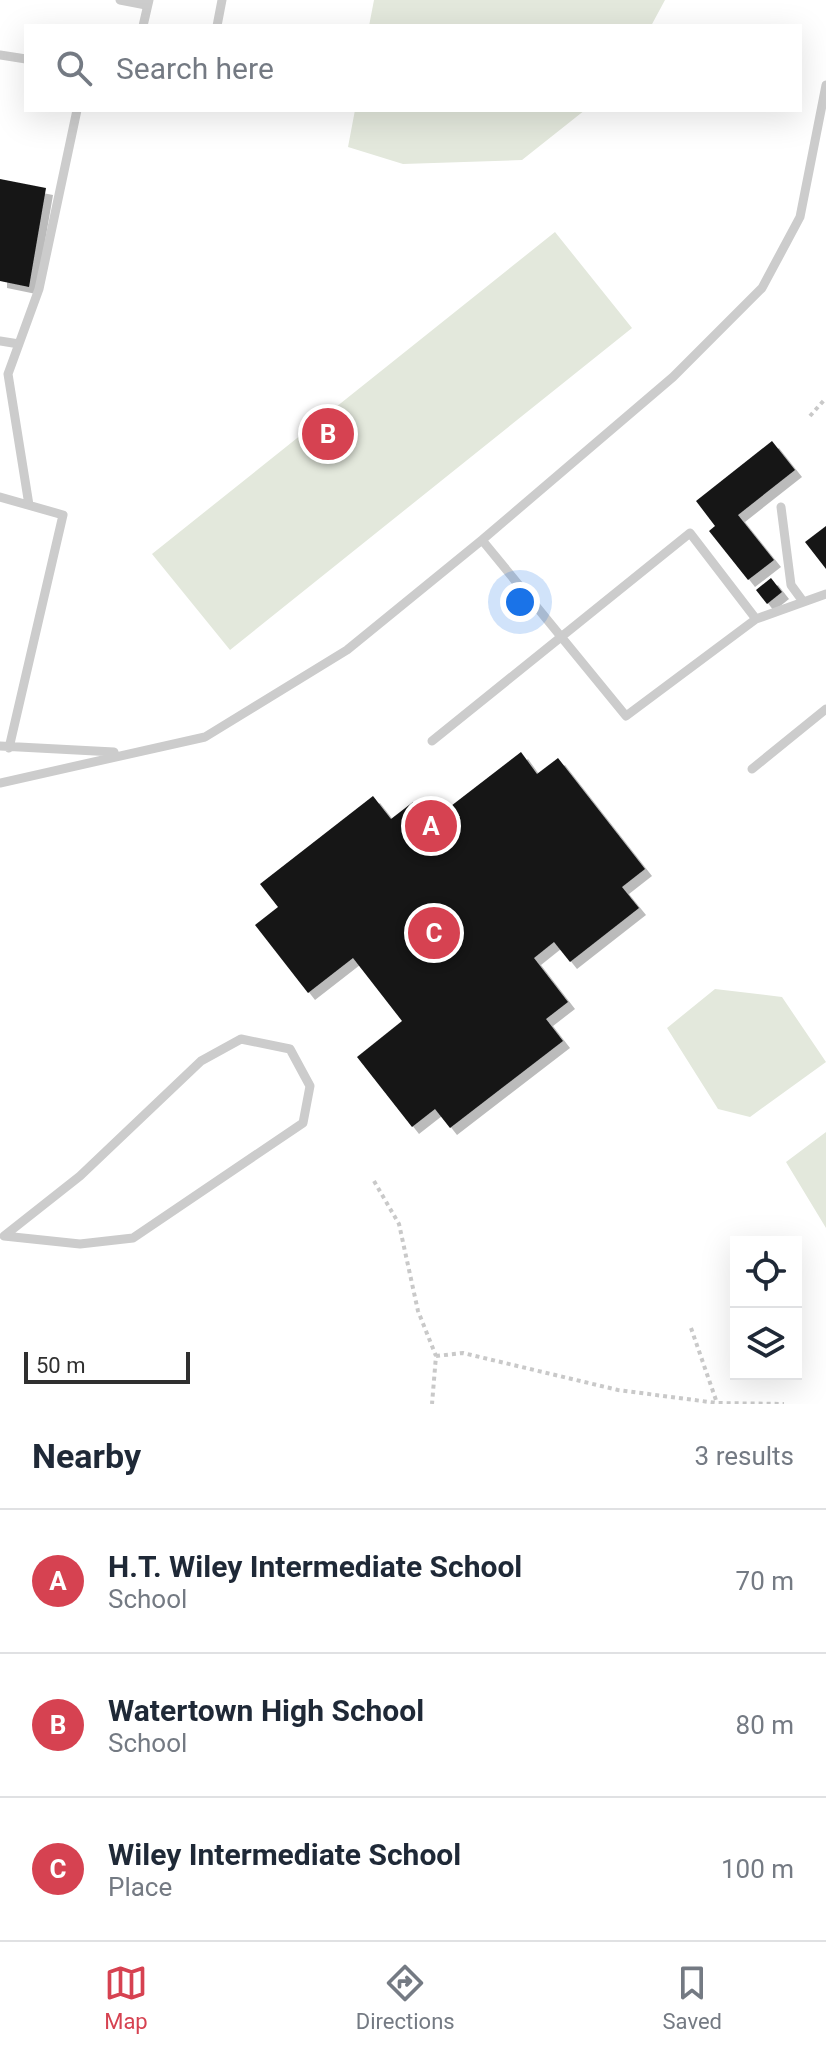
<!DOCTYPE html>
<style>
body{margin:0;font-family:Roboto,sans-serif;background:#f2f2f3;color:#1f2937}
.controls{position:absolute;right:24px;bottom:24px;display:grid;overflow:hidden;border-radius:0px;box-shadow:0 8px 32px #0002}
.controls button{width:72px;height:72px;display:grid;place-items:center;padding:0;border:0;border-bottom:2px solid #e0e1e3;background:#fff;color:#1f2937;font:40px sans-serif}
.scale{position:absolute;left:24px;bottom:20px;width:166px;box-sizing:border-box;padding-left:8px;border:4px solid #2f2f2f;border-top:0;font-size:22px;line-height:28px;white-space:nowrap;color:#2f2f2f;-webkit-text-stroke:6px #fff;paint-order:stroke}
.you{position:absolute;left:520px;top:602px;width:28px;height:28px;margin:-20px;border:6px solid #fff;border-radius:50%;background:#1a73e8;box-shadow:0 0 0 12px #1a73e833}
.badge{display:grid;place-items:center;width:52px;height:52px;border-radius:50%;background:#d64251;color:#fff;font-size:26px;font-weight:700}
.pin{position:absolute;translate:-50% -50%;border:4px solid #fff;box-shadow:0 2px 8px #0006}
.list{margin:0;padding:0;list-style:none}
h2{display:flex;justify-content:space-between;align-items:center;height:104px;margin:0;padding:0 32px;font-size:34px}
h2 small{font-size:26px;font-weight:400;color:#747a83}
.list li{display:grid;grid-template-columns:52px 1fr auto;gap:24px;align-items:center;box-sizing:border-box;height:144px;padding:0 32px;border-top:2px solid #e0e1e3}
.list b{display:block;font-size:30px;white-space:nowrap}
.list p{margin:0;font-size:26px;white-space:nowrap;color:#747a83}
.list em{font-size:26px;font-style:normal;color:#747a83}
.icon{flex:none;width:44px;height:44px;fill:none;stroke:currentColor;stroke-width:2;stroke-linecap:round;stroke-linejoin:round}
.map{position:relative;flex:none;width:826px;height:1404px;overflow:hidden}
.search{position:absolute;background:#fff;box-shadow:0 8px 32px #0002;left:24px;right:24px;top:24px;height:88px;display:flex;align-items:center;gap:20px;box-sizing:border-box;padding:0 28px;border-radius:0px;color:#747a83;font-size:30px}
.sheet{height:536px;background:#fff}
nav{display:flex;justify-content:space-around;align-items:center;box-sizing:border-box;height:112px;border-top:2px solid #e0e1e3;background:#fff;font-size:22px;color:#747a83}
nav a{display:grid;justify-items:center;gap:4px}
nav .on{color:#d64251}
.map>svg:first-child{display:block}
.green{fill:#e3e8dc}
.building{fill:#161616;filter:url(#shadow)}
.lines{fill:none;stroke-linecap:round;stroke-linejoin:round}
.path{stroke:#c9c9c9;stroke-width:4;stroke-dasharray:4 4;stroke-linecap:butt}
.lane{stroke:#ccc;stroke-width:9}
</style>
<div class="map">
<svg width="826" height="1404" viewBox="0 0 826 1404">
<defs>
<filter id="shadow"><feDropShadow dx="7" dy="7" stdDeviation="0" flood-color="#0004"/></filter>
</defs>
<rect width="100%" height="100%" fill="#fff"/>
<!-- green -->
<path class="green" d="M374 0H665L651 26H369Z
M355 110H585L522 160 403 164 348 147Z
M555 232 632 328 230 650 152 554Z
M715 989 782 997 826 1062 750 1117 718 1109 667 1028Z
M826 1132V1228L786 1162Z"/>
<!-- building -->
<path class="building" d="M0 179 46 188 29 287 0 281Z
M772 441 795 470 738 515 774 560 748 580 709 531 715 526 696 501Z
M826 526V569L805 542Z
M771 578 782 592 767 604 756 590Z
M521 752 537 774 558 758 645 869 622 887 639 908 570 962 554 942 534 958 568 1002 546 1019 563 1041 450 1128 435 1109 412 1127 357 1057 402 1021 353 958 308 993 255 925 278 907 260 884 373 796 391 819 413 802 438 834 460 817 451 806Z"/>
<g class="lines">
<!-- path -->
<path class="path" d="M810 416 826 398
M374 1181 399 1224 418 1311 436 1356 432 1404
M691 1328 717 1403
M436 1356 463 1353 618 1390 717 1403 784 1404"/>
<!-- lane -->
<path class="lane" d="M120 0 146 5
M143 26 149 0
M217 26 222 0
M0 55 26 59
M0 341 19 344
M0 497 63 515 9 748
M29 505 8 374 39 289 77 110
M781 507 791 585 802 600
M756 619 826 594
M432 741 690 533 756 619 626 716 482 540
M0 746 114 752
M752 769 826 709
M0 783 205 737 347 650 482 540 673 377 762 288 800 217 826 85
M241 1039 290 1049 310 1086 303 1123 133 1238 80 1244 4 1236 80 1176 201 1061Z"/>
</g>
</svg>
<div class="controls">
<button><svg class="icon" aria-label="locate" viewBox="0 0 24 24"><circle cx="12" cy="12" r="6"/><path d="M12 2v4M12 18v4M2 12h4M18 12h4"/></svg></button>
<button><svg class="icon" aria-label="layers" viewBox="0 0 24 24"><path d="M12 4l9 5-9 5-9-5zM3 14l9 5 9-5"/></svg></button>
</div>
<div class="scale">50 m</div>
<div class="you"></div>
<div class="pin badge" style="left:431px;top:826px">A</div>
<div class="pin badge" style="left:328px;top:434px">B</div>
<div class="pin badge" style="left:434px;top:933px">C</div>
<div class="search"><svg class="icon" aria-label="search" viewBox="0 0 24 24"><circle cx="10" cy="10" r="6"/><path d="M15 15l6 6"/></svg>Search here</div>
</div>
<section class="sheet">
<h2>Nearby<small>3 results</small></h2>
<ul class="list">
<li><span class="badge">A</span><div><b>H.T. Wiley Intermediate School</b><p>School</p></div><em>70 m</em></li>
<li><span class="badge">B</span><div><b>Watertown High School</b><p>School</p></div><em>80 m</em></li>
<li><span class="badge">C</span><div><b>Wiley Intermediate School</b><p>Place</p></div><em>100 m</em></li>
</ul>
</section>
<nav>
<a class="on"><svg class="icon" aria-label="map" viewBox="0 0 24 24"><path d="M3 6l6-2 6 2 6-2v14l-6 2-6-2-6 2zM9 4v14M15 6v14"/></svg>Map</a>
<a><svg class="icon" aria-label="directions" viewBox="0 0 24 24"><path d="M12 3l9 9-9 9-9-9zM9 14v-3h6M13 9l2 2-2 2"/></svg>Directions</a>
<a><svg class="icon" aria-label="saved" viewBox="0 0 24 24"><path d="M7 4h10v16l-5-4-5 4z"/></svg>Saved</a>
</nav>
